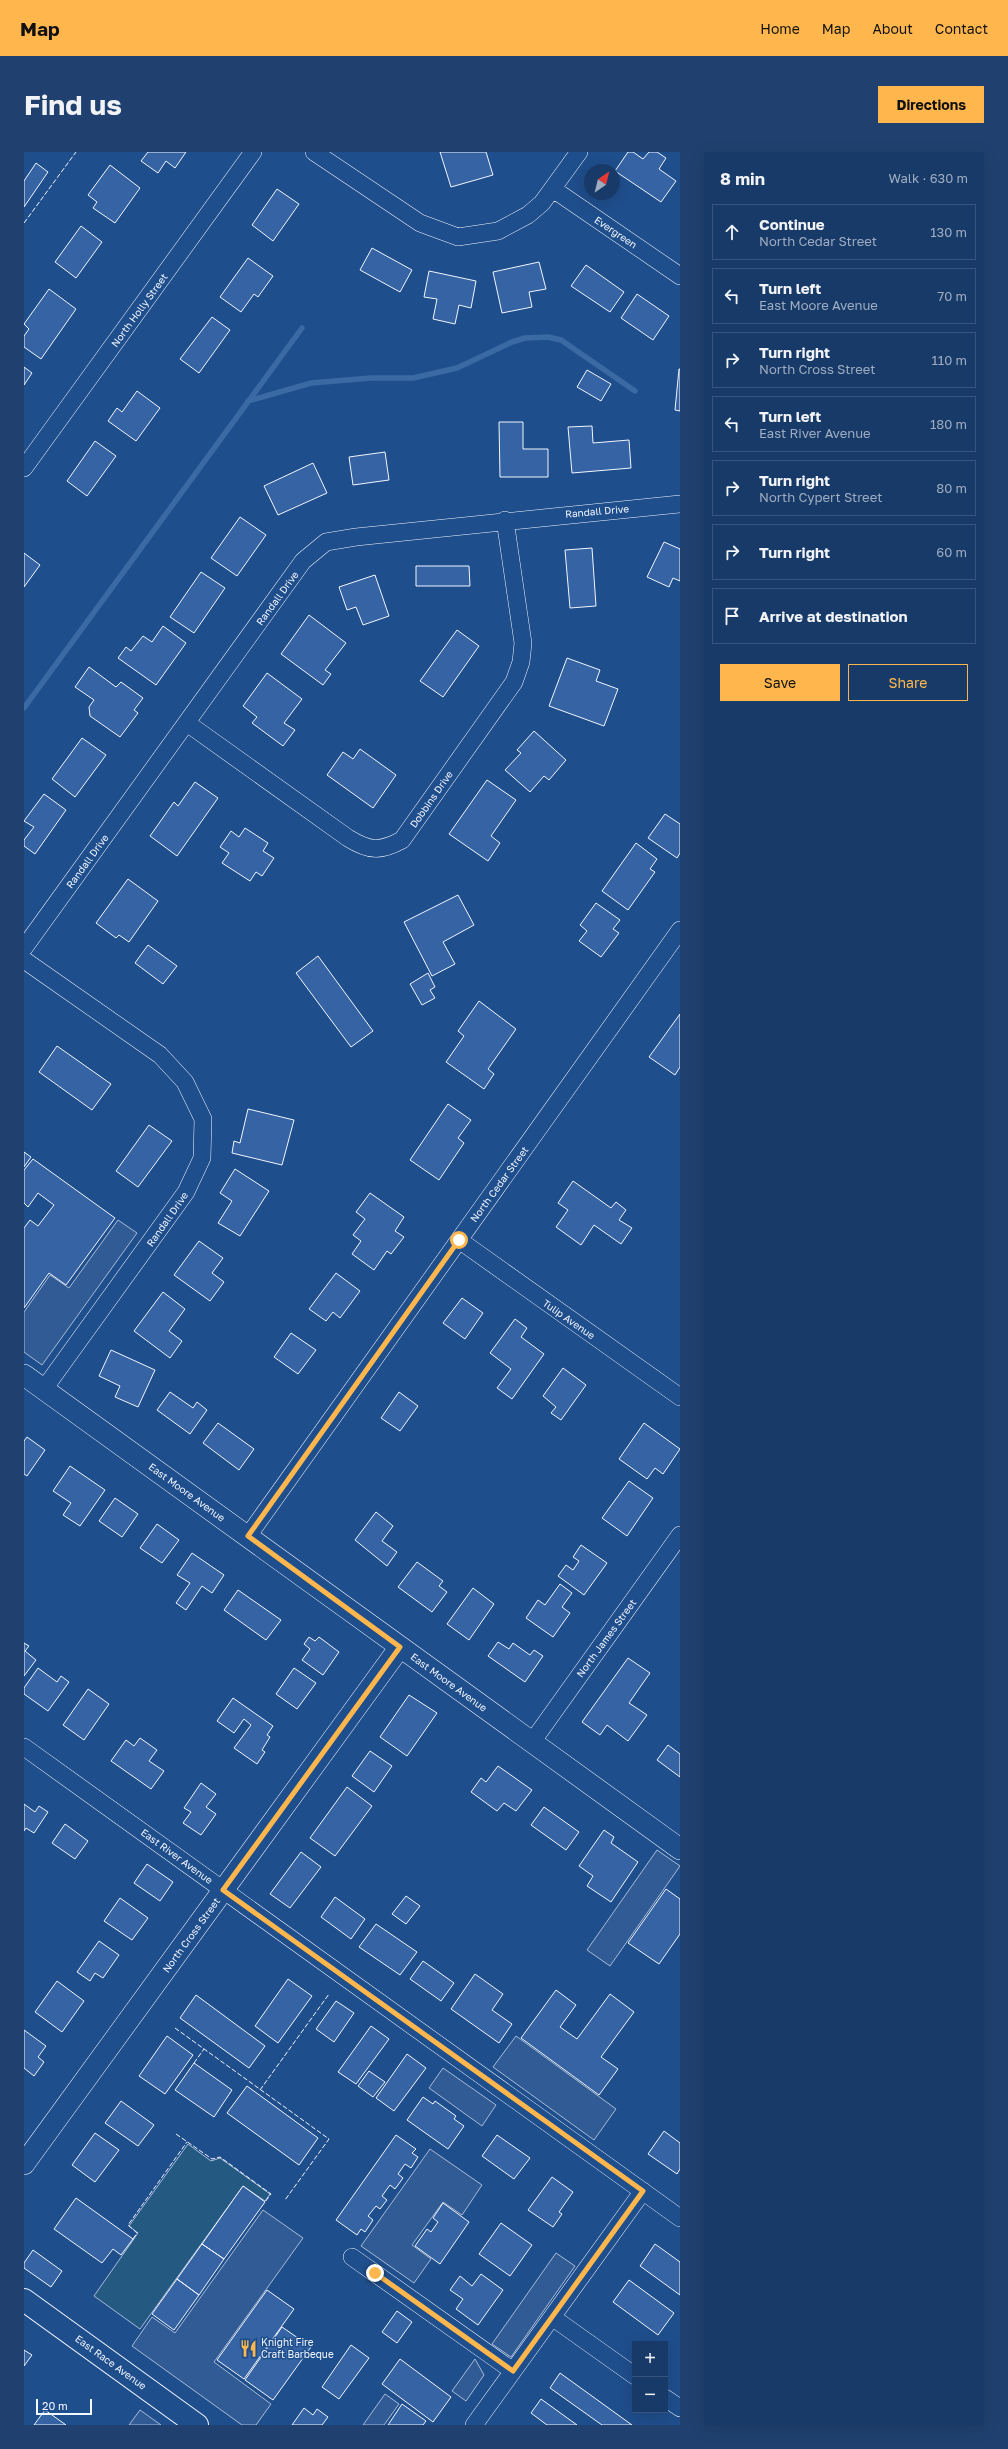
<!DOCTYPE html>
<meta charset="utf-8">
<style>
body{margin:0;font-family:"Golos Text",sans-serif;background:#20416f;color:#f1f3f6}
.controls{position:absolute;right:12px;bottom:12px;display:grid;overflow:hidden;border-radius:0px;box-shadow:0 4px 16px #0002}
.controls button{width:36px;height:36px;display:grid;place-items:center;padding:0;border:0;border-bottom:1px solid #36547d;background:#173a69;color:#f1f3f6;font:20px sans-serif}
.compass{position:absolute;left:560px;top:12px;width:36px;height:36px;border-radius:50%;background:#173a69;box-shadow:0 4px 16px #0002;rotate:35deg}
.scale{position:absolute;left:12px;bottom:10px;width:56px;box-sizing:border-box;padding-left:4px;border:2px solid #f2f6ff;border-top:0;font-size:11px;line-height:14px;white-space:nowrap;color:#f2f6ff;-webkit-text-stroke:3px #1f4e8c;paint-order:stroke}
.stop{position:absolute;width:12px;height:12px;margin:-9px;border:3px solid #ffb74d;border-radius:50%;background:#fff}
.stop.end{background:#ffb74d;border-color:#fff;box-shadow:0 1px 4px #0008}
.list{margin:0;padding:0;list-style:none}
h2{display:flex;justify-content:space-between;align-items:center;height:52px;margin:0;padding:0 16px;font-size:17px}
h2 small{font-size:13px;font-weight:400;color:#9eadc0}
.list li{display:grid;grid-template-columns:26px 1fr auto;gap:12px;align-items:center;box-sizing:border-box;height:56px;margin:0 8px 8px;padding:0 8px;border:1px solid #36547d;border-radius:0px}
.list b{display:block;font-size:15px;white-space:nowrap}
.list p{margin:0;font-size:13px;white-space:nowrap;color:#9eadc0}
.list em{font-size:13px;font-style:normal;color:#9eadc0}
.actions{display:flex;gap:8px;padding:12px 16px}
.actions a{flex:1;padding:9px 0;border:1px solid #ffb74d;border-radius:0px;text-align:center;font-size:14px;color:#ffb74d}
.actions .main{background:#ffb74d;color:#111}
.icon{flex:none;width:22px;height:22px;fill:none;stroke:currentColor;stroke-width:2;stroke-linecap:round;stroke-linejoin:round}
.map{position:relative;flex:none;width:656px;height:2273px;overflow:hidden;border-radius:0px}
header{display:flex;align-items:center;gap:24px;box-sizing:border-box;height:56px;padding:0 20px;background:#ffb74d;color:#111}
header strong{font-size:19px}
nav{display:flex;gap:22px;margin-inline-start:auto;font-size:14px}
.intro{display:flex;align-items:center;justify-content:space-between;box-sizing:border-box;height:96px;padding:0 24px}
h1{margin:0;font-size:28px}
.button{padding:10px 18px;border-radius:0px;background:#ffb74d;color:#111;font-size:14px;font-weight:700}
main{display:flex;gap:24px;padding:0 24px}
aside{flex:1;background:#173a69;border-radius:0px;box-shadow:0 4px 16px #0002}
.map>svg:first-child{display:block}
.green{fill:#245a82;stroke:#a8bbd7}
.parking{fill:#305b95;stroke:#a8bbd7}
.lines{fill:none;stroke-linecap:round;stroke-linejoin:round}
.stream{stroke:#3b69a3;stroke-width:5.5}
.building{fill:#3563a3;stroke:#f2f6ff}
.minor-casing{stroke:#f2f6ff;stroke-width:18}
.tertiary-casing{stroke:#f2f6ff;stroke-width:22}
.primary-casing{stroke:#f2f6ff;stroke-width:24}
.minor{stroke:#1f4e8c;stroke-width:17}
.tertiary{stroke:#1f4e8c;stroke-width:21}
.primary{stroke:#1f4e8c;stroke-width:22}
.fence{stroke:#f2f6ff;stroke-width:1;stroke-dasharray:5 2;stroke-linecap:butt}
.route{stroke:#ffb74d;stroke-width:5}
.labels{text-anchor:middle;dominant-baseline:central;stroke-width:3;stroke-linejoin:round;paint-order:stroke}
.street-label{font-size:10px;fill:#f2f6ff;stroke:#1f4e8c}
.poi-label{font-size:10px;fill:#f2f6ff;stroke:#1f4e8c;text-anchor:start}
</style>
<header>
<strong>Map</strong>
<nav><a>Home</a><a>Map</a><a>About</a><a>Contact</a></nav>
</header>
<div class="intro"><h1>Find us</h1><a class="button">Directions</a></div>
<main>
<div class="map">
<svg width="656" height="2273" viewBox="0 0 656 2273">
<rect width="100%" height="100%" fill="#1f4e8c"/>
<!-- green -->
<path class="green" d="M164 1992 187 2009 196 2006 246 2042 241 2049 219 2034 116 2177 70 2144 114 2081 105 2074Z"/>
<!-- parking -->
<path class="parking" d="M94 1068 113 1081 18 1213 0 1200V1160L26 1123 45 1136Z
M633 1698 656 1714 586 1814 563 1798Z
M492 1884 592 1957 570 1988 469 1915Z
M419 1916 472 1953 458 1974 405 1936Z
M406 1997 458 2033 438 2063 419 2050 388 2093 407 2107 390 2131 337 2094Z
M239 2058 279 2086 190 2210 247 2252 232 2273H218L108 2194 128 2165 151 2181Z
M532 2101 551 2114 487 2205 468 2192Z
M451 2207 460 2223 442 2249 428 2239Z
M361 2242 375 2252 360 2273H339Z
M116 2258 137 2273H105Z"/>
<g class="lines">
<!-- stream -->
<path class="stream" d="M224 249 287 231 347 226H389L433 216 488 190 501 186 524 185 537 188 611 239
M0 556 278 176"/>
</g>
<!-- building -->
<path class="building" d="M124 0H162L151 16 142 9 134 21 117 9Z
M416 0H462L469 23 427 35Z
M604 0H609L619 7 625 0H633L642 6 635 17 652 29 637 50 591 19Z
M12 11 24 20 0 55V29Z
M86 13 116 36 91 71 69 56 73 50 64 43Z
M253 37 275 52 249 89 228 73Z
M57 74 78 90 52 126 31 110Z
M348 96 388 118 376 140 336 118Z
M224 106 249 124 234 145 230 142 217 160 196 145Z
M515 110 522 137 505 140 508 155 478 161 469 120Z
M562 113 600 140 586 160 547 134Z
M405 119 452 129 447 156 435 153 431 172 409 167 413 147 400 145Z
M25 137 52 157 17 207 0 195V184L5 177 0 172Z
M613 142 645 164 629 188 597 166Z
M188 165 206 178 175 221 156 207Z
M0 215 8 221 0 233Z
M655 217H656V259L651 258Z
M563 218 587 232 577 249 553 235Z
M113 239 136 256 112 289 84 269 93 256 98 260Z
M475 270H499V297H524V325H476Z
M568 274 569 291 605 288 607 316 548 321 544 275Z
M71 289 92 304 63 344 43 329Z
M361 300 365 328 329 333 325 305Z
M289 311 303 341 254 363 240 334Z
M216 365 242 383 213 424 187 406Z
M640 390 656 397V429L649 426 645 435 623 425Z
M568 396 572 454 546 456 541 398Z
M0 401 16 413 0 435Z
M392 414H445L446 434H392Z
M177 420 201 436 170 481 146 465Z
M351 423 365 464 339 473 332 455 323 458 315 435Z
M285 463 322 491 301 518 307 522 299 533 257 502Z
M139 474 162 491 132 533 94 506 102 495 107 499 119 484 128 490Z
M433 478 455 494 419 545 396 529Z
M543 506 576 518 572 529 594 537 580 574 525 554Z
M65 515 92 535 97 530 119 546 110 558 114 561 96 585 66 564 65 555 70 548 51 535Z
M243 521 278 547 260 571 271 578 259 594 228 571 233 565 219 554Z
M510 579 542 608 525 628 520 624 506 640 481 618 497 601 493 598Z
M58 586 82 603 51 645 28 627Z
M336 597 372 623 349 656 303 623 319 600 329 607Z
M463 628 492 648 467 684 476 691 464 709 425 682Z
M171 630 194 646 153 704 126 684 150 650 154 654Z
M20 642 42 658 11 702 0 694V688L10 675 0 669Z
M641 662 656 672V701L653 706 624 686Z
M221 676 244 691 239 699 250 706 238 724 232 720 226 729 198 711 205 701 196 695 207 679 215 685Z
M612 691 633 707 626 717 631 720 604 758 578 739Z
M104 727 134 749 105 790 95 783 92 786 72 771Z
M434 743 450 773 419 790 431 812 408 824 380 770Z
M572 751 596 768 589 777 595 781 577 805 555 789 563 779 556 773Z
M124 793 153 814 139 832 111 811Z
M294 804 349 879 327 895 272 821Z
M404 821 411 835 406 838 411 846 398 853 386 832Z
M455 849 492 877 464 917 470 922 460 937 422 910 440 884 434 879Z
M656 862V915L651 923 625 905Z
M33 894 87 932 68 958 15 920Z
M424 952 447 968 434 986 440 991 415 1028 386 1008Z
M224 957 270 968 258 1013 208 1001 210 989 216 991Z
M125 973 148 989 114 1035 92 1019Z
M0 1000 7 1005 0 1015Z
M9 1007 91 1066 42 1133 25 1121 0 1156V1076L6 1068 14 1074 30 1053 14 1041 4 1055 0 1051V1018Z
M211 1017 245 1039 216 1084 194 1071 208 1049 196 1041Z
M549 1029 587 1056 592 1050 602 1058 595 1068 608 1076 597 1092 570 1073 557 1093 532 1075 544 1058 534 1051Z
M346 1041 380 1065 371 1079 380 1085 367 1102 363 1099 350 1118 328 1102 337 1089 329 1083 341 1067 332 1060Z
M175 1089 199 1106 188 1121 200 1130 186 1149 150 1123Z
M312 1121 336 1139 316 1166 309 1160 302 1169 285 1157Z
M139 1140 161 1157 145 1179 158 1189 146 1206 110 1179Z
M438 1146 459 1161 441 1187 419 1171Z
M491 1167 503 1176 497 1185 520 1202 488 1247 473 1236 487 1217 466 1201Z
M267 1181 292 1198 274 1222 250 1205Z
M87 1198 131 1218 114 1255 91 1245 96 1234 75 1224Z
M539 1216 562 1233 537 1268 527 1261 532 1255 519 1244Z
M146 1240 169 1256 173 1250 183 1258 166 1282 133 1258Z
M375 1240 394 1254 376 1279 357 1266Z
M194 1271 230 1297 215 1318 179 1291Z
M620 1271 656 1297 639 1322 631 1316 623 1327 595 1307Z
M3 1285 21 1298 3 1324 0 1322V1289Z
M46 1314 81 1338 56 1374 39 1363 47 1351 29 1339Z
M605 1329 629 1346 603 1384 578 1366Z
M91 1346 114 1362 98 1385 75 1369Z
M352 1360 369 1374 358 1389 373 1400 363 1414 331 1388Z
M133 1372 155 1388 138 1411 116 1396Z
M557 1393 583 1411 560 1443 534 1424 542 1413 549 1418 555 1409 549 1405Z
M168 1401 200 1423 188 1441 178 1434 162 1458 152 1451 166 1431 153 1423Z
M393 1410 419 1429 415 1434 423 1440 408 1460 374 1435Z
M536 1432 548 1441 538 1455 546 1461 529 1485 502 1466 514 1448 521 1453Z
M449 1436 470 1452 445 1488 423 1472Z
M214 1438 257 1468 242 1488 200 1458Z
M285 1485 291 1489 295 1485 315 1500 299 1523 278 1508 286 1497 280 1492Z
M474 1490 485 1497 489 1491 506 1503 510 1498 519 1504 501 1530 464 1504Z
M0 1491 5 1494 1 1499 12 1508 0 1524Z
M604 1506 626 1521 605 1551 623 1563 604 1589 583 1573 576 1583 558 1570Z
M14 1516 33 1530 37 1524 45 1530 24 1559 0 1542V1536Z
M270 1516 292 1531 273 1557 252 1542Z
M64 1537 85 1552 60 1588 39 1573Z
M385 1543 413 1561 383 1604 356 1585Z
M209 1546 249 1574 243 1583 246 1585 238 1598 241 1600 233 1612 210 1596 227 1573 220 1567 210 1581 193 1569Z
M116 1586 133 1598 125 1609 140 1619 127 1637 87 1609 102 1588 110 1594Z
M644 1593 656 1602V1625L633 1608Z
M346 1599 368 1614 350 1640 328 1624Z
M474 1614 508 1638 492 1659 480 1651 473 1659 447 1640 457 1626 462 1630Z
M177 1631 192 1642 182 1655 192 1662 177 1683 159 1671 167 1660 160 1656Z
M323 1635 348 1654 311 1704 286 1686Z
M0 1652 11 1660 15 1654 24 1660 10 1681 2 1676 0 1679Z
M520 1655 555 1680 542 1698 507 1673Z
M41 1672 64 1689 51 1707 28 1691Z
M580 1678 590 1685 587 1691 614 1710 587 1750 563 1734 569 1724 555 1714Z
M277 1700 297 1715 266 1756 246 1742Z
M123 1712 149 1730 136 1749 110 1731Z
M642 1737 656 1747V1782L635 1812 604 1791Z
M382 1744 396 1754 382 1772 368 1762Z
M311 1745 341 1767 327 1787 297 1765Z
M96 1746 124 1766 108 1788 80 1769Z
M352 1772 393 1800 376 1823 335 1795Z
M75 1789 95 1803 79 1826 71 1821 66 1829 53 1820Z
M399 1809 430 1831 417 1849 386 1827Z
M451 1822 479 1842 468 1858 488 1872 475 1891 427 1857Z
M264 1827 288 1844 254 1891 231 1874Z
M33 1829 60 1849 38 1880 11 1860Z
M532 1838 552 1853 536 1875 553 1887 586 1842 610 1860 577 1905 594 1917 575 1943 497 1886Z
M172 1843 241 1894 225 1916 156 1866Z
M312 1849 330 1861 310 1890 292 1877Z
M347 1874 365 1887 332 1932 314 1920Z
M0 1878 22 1894 14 1905 20 1910 10 1924 0 1916Z
M143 1884 169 1903 141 1942 115 1924Z
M383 1902 402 1916 370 1959 352 1946Z
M170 1911 208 1938 190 1965 151 1938Z
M345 1919 361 1930 349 1945 334 1934Z
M223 1934 294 1986 275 2013 203 1961Z
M399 1945 409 1952 411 1949 432 1964 430 1967 440 1974 424 1997 383 1968Z
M97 1949 130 1973 114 1994 81 1971Z
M640 1979 656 1991V2017L653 2022 624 2002Z
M71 1981 95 1998 71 2030 48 2013Z
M372 1983 392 1997 388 2001 394 2005 387 2016 381 2012 374 2022 379 2026 371 2037 366 2033 358 2044 363 2048 356 2057 352 2054 344 2064 349 2068 341 2080 337 2077 333 2083 312 2068Z
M473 1983 506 2006 490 2027 458 2004Z
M528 2025 549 2040 535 2060 538 2062 529 2075 504 2058Z
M219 2034 241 2050 200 2107 178 2092Z
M52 2046 109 2087 97 2103 89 2097 78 2111 30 2077Z
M419 2051 445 2070 416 2112 391 2094 403 2077 407 2080 414 2070 409 2066Z
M477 2071 508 2093 486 2124 455 2102Z
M178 2092 200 2107 175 2143 153 2127Z
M631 2092 656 2110V2143L616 2114Z
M9 2098 38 2119 27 2135 0 2116V2111Z
M457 2122 479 2138 454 2173 432 2157 439 2147 426 2138 436 2124 448 2134Z
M153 2127 175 2143 150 2178 128 2162Z
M605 2128 650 2161 634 2183 589 2150Z
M243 2138 270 2157 220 2227 193 2208Z
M373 2159 388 2170 373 2191 358 2180Z
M258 2175 287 2195 249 2248 221 2228Z
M327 2193 345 2206 315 2247 298 2235Z
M0 2198 8 2203 0 2214Z
M376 2207 427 2245 409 2270 358 2232Z
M536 2221 608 2273H578L526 2236Z
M517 2247 553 2273H523L507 2261Z
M378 2252 402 2269 399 2273H364Z
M280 2256 289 2263 293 2257 304 2265 298 2273H268Z
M21 2258 42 2273H10Z"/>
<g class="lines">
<defs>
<path id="minor" d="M290 0 396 71 434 85 474 79 504 63 518 51 555 0
M529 37 656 124
M0 316 229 0
M163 571 324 686C345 699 356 700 378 688L490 530 497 510 499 491 481 368
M0 796 279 409 302 390 332 385 656 352
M0 808 136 903 161 930 179 967 178 1006 162 1040 20 1237
M435 1088 656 1245
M224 1384 656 778
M508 1590 656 1383
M0 1595 656 2066
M328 2105 489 2219
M528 2165 611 2224
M641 2246 656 2256
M450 2273 619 2039"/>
<path id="tertiary" d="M0 1223 656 1697
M0 2012 376 1495"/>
<path id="primary" d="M0 2148 173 2273"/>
</defs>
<!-- minor casing -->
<use href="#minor" class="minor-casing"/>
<!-- tertiary casing -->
<use href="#tertiary" class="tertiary-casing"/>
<!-- primary casing -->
<use href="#primary" class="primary-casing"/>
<!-- minor -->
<use href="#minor" class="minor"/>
<!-- tertiary -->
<use href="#tertiary" class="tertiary"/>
<!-- primary -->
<use href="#primary" class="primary"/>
<!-- fence -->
<path class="fence" d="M0 71 52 0
M151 1876 305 1987 261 2048
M170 1911 180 1897
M236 1938 305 1842
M152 1982 188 2007 196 2005 247 2042 241 2050
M109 2087 113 2081 104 2073 163 1990"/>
</g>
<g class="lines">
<!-- route -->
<path class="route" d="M351 2121 489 2219 619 2039 199 1738 376 1495 224 1384 435 1088"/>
</g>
<!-- icons -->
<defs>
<symbol id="restaurant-bare" viewBox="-9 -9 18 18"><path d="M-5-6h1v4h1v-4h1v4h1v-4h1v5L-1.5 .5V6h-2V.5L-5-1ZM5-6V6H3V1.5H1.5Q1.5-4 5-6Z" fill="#ffb74d" stroke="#1f4e8c" stroke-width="2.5" paint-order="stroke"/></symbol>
</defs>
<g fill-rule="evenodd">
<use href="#restaurant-bare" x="212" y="2184" width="25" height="25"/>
</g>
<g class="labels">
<!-- street labels -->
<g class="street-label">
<text transform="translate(592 80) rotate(34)">Evergreen</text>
<text transform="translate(115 158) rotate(-54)">North Holly Street</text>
<text transform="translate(573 359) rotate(-5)">Randall Drive</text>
<text transform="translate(253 446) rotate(-54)">Randall Drive</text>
<text transform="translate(407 647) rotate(-55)">Dobbins Drive</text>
<text transform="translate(63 709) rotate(-54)">Randall Drive</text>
<text transform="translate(475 1032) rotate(-54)">North Cedar Street</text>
<text transform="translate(143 1067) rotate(-55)">Randall Drive</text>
<text transform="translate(545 1167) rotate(35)">Tulip Avenue</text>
<text transform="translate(163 1340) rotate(36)">East Moore Avenue</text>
<text transform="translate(582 1486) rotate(-54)">North James Street</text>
<text transform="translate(425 1530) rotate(36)">East Moore Avenue</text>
<text transform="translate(153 1704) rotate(36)">East River Avenue</text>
<text transform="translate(167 1783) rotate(-54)">North Cross Street</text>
<text transform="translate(87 2210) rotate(36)">East Race Avenue</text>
</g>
<!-- poi labels -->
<g class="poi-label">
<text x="237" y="2190">Knight Fire<tspan x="237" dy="12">Craft Barbeque</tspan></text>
</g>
</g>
</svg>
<div class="controls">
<button>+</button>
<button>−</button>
</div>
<svg class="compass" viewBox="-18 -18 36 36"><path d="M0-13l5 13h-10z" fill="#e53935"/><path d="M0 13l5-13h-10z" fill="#9eadc0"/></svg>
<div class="scale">20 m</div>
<div class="stop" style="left:435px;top:1088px"></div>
<div class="stop end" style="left:351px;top:2121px"></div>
</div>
<aside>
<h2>8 min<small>Walk · 630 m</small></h2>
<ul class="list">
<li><svg class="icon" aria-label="ahead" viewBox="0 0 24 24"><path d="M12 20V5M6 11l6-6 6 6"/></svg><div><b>Continue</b><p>North Cedar Street</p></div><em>130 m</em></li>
<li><svg class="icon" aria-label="left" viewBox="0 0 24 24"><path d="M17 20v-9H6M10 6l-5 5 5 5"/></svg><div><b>Turn left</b><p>East Moore Avenue</p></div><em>70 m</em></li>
<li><svg class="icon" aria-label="right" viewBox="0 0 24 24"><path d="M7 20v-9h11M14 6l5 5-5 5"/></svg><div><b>Turn right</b><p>North Cross Street</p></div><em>110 m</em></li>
<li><svg class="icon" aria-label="left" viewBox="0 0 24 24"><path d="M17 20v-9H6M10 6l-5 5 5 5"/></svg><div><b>Turn left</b><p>East River Avenue</p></div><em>180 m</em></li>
<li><svg class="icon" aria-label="right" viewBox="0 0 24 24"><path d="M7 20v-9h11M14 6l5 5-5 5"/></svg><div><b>Turn right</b><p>North Cypert Street</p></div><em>80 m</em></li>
<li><svg class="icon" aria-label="right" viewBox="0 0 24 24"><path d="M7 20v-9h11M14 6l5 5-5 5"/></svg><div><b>Turn right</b></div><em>60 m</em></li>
<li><svg class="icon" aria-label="arrive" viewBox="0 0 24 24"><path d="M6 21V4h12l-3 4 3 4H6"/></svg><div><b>Arrive at destination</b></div></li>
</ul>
<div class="actions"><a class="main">Save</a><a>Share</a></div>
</aside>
</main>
